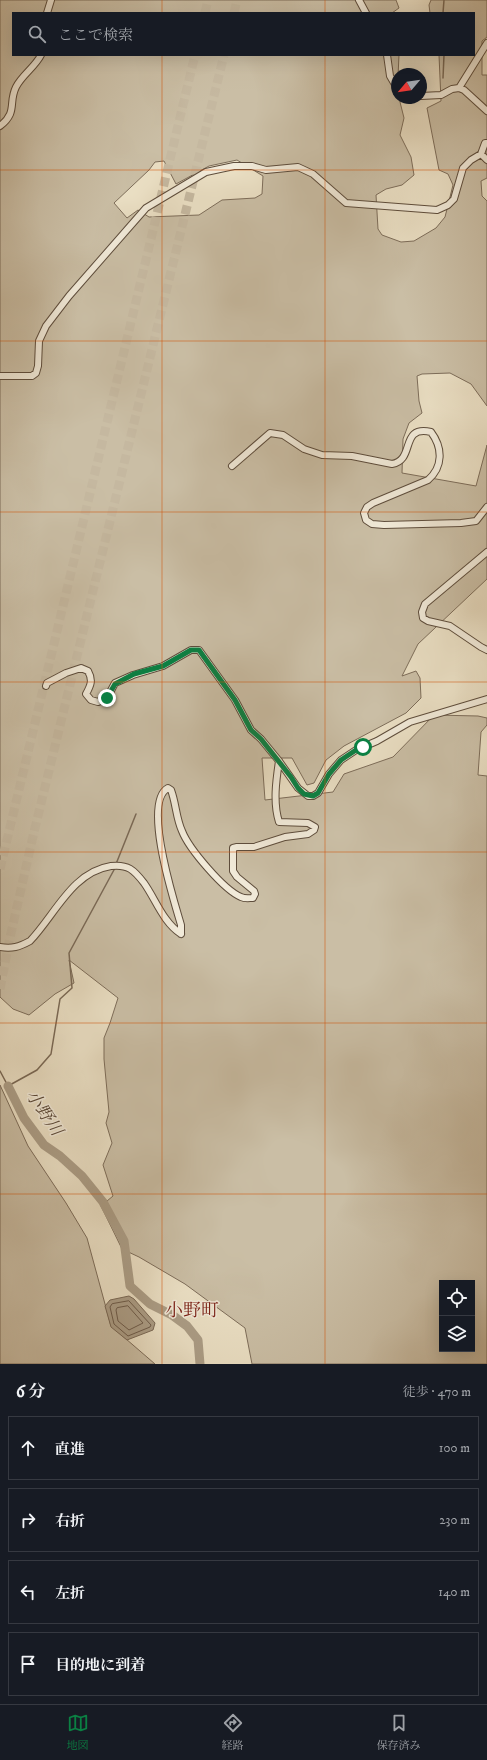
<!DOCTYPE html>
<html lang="ja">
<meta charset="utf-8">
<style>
body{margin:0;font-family:"IM FELL DW Pica","Noto Serif JP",serif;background:#20242c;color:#f1f3f6}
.controls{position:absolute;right:12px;bottom:12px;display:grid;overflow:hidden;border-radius:0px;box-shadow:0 4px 16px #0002}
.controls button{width:36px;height:36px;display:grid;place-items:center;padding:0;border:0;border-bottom:1px solid #363941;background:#171b24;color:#f1f3f6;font:20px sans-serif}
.compass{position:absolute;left:391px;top:68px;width:36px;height:36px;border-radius:50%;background:#171b24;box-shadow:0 4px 16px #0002;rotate:241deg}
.stop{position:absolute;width:12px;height:12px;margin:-9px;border:3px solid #0b8043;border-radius:50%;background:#fff}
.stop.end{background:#0b8043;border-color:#fff;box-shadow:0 1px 4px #0008}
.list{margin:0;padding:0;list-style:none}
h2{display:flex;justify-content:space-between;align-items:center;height:52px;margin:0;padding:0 16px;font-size:17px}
h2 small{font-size:13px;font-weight:400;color:#9ea1a6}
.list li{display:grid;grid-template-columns:26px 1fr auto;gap:12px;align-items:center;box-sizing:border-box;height:64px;margin:0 8px 8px;padding:0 8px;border:1px solid #363941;border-radius:0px}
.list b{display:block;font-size:15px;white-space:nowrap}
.list em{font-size:13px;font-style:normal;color:#9ea1a6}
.icon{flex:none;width:22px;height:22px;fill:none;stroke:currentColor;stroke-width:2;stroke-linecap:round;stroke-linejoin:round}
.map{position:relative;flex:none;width:487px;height:1364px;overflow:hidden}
.search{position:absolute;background:#171b24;box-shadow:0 4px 16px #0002;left:12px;right:12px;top:12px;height:44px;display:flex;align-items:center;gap:10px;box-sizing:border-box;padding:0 14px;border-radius:0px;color:#9ea1a6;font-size:15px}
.sheet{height:340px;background:#171b24}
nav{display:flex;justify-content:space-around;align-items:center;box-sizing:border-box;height:56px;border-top:1px solid #363941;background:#171b24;font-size:11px;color:#9ea1a6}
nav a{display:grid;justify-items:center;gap:2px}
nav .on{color:#0b8043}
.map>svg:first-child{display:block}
.green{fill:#cabea5;stroke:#7d6d5a;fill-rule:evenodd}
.water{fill:#ab9d86;stroke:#7a6956}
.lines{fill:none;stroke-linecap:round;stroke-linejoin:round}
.shore{stroke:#6e5c4a;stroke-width:1}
.stream{stroke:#7a6956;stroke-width:1.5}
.river{stroke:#ab9d86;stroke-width:9}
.highway-tunnel{stroke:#c5b8a0;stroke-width:9;stroke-dasharray:9 4.5;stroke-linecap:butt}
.minor-casing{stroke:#5e4d3c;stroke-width:8}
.minor{stroke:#f1ead9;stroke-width:6}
.route{stroke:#0b8043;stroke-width:5}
.grid{fill:none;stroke:#d6530c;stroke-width:1;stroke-opacity:0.55}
.labels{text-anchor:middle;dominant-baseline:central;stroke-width:3;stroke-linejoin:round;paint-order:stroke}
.water-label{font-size:17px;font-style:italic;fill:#5b4938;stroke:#f1ead9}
.quarter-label{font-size:18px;fill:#7a1f14;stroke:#f1ead9}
</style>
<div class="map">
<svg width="487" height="1364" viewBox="0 0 487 1364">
<rect width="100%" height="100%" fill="#eadfc4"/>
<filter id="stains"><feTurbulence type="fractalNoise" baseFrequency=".005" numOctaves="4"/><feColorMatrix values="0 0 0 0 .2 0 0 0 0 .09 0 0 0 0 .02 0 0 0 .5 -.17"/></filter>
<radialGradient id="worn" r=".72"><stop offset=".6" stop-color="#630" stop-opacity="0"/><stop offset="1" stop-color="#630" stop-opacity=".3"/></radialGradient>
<!-- green -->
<path class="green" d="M0 0H396L399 8 392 13H13V55H399L397 98H399L404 118 400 135 411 157 414 175 402 185 386 189 376 195 378 229 382 235 401 242 414 241 436 228 445 217 453 185 448 174 439 170 427 108 441 101 439 55H474V13H430L429 5 431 0H487V37L482 41V75H487V178L481 181 482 196 487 201V406L471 384 450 373 422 374 417 376 419 401 422 413 409 423 403 439 402 473 476 486 487 445V579L418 644 402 676 416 671 420 678 421 698 406 713 344 746 326 760 314 783 307 785 292 758H262L265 800 333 792 344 774 393 757 434 715 478 716 487 718V725L481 732 478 775 487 776V1364H252L245 1328 185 1284 139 1257 122 1249 101 1206 113 1196 103 1165 112 1143 106 1123 109 1112 104 1059V1038L110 1023 118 998 69 960 74 983 55 994 29 1015 13 1009 0 997ZM237 160 263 176 262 194 255 198 222 200 199 215 149 217 138 210 127 218 114 203 149 170 155 162 164 161 176 184 209 166ZM442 1283H472V1349H442Z
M0 1085 28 1146 66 1203 87 1238 111 1326 155 1364H0Z"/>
<!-- water -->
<path class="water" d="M129 1296 134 1299 155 1323 153 1330 127 1340 111 1327 105 1306 110 1300Z"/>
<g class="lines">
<!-- shore -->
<path class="shore" d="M129 1301 151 1325 150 1327 128 1336 114 1324 110 1307 112 1304Z
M128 1306 143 1323 129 1330 118 1321 116 1310 117 1308Z"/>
<!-- stream -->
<path class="stream" d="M443 13 444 0
M443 78 444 55
M116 864 136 814
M0 1071 8 1086 37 1070 51 1054 60 999 72 988 69 953 115 868"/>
<!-- river -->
<path class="river" d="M8 1086 24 1118 44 1145 60 1156 82 1176 103 1202 124 1241 130 1286 150 1304 172 1315 187 1326 198 1340 200 1364"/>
<!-- highway-tunnel -->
<path class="highway-tunnel" d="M205 13 208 0
M234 13 237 0
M0 869 195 55
M0 989 9 942 34 832 224 55"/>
<defs>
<path id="minor" d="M359 0 366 13
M47 13 51 0
M387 55 390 76 397 88
M459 88 487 43
M421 96 441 95 452 89 459 88 464 90 487 111
M0 126C18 112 8 103 16 87 22 75 35 67 41 55
M481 154 487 160
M0 376H32L36 373 38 366 39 341 46 326 69 296 146 208 206 172 234 166H252L266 170 298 167 313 174 346 203 437 210 448 205 454 199 463 168 471 160 481 154 485 143H487
M232 466 270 433 283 435 304 449 322 455 352 456 392 464C416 460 399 425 431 432 443 448 443 467 428 480L373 503 367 507 364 513 366 520 372 524 384 525 461 523 476 521 487 507
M487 552 425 604 422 612 423 618 428 621 450 626 481 647 487 650
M46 686 47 683 66 673 81 668 88 671C93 680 91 685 86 694L91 700 98 702 107 698 115 683 133 675 163 666 191 650H199L235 700 251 730 261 739 279 761 298 788 308 796H313L318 793 329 774 341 760 356 750 377 741 410 722 487 699
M181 934V925C174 901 142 802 168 788L171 790C176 803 176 818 182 831 189 849 224 890 241 897 245 899 249 898 253 898L255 894 254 891 237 877 233 871V848L237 847H254L285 837 308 834 314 830 315 827 308 823 279 822C273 803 276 781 279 761
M0 947C12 949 19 947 30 941 55 915 72 872 111 866 128 864 134 870 144 883 156 900 163 922 181 934"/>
</defs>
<!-- minor casing -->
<use href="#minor" class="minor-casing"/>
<!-- minor -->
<use href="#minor" class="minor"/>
</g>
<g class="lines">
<!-- route -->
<path class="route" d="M107 698 115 684 134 674 163 666 191 650H199L235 700 251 730 261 739 291 777 298 788 304 794 313 796 318 793 329 774 341 760 356 750 363 747"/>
</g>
<!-- grid -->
<path class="grid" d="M162 0V13M325 0V13M162 55V1364M325 55V1364M0 170H487M0 341H487M0 512H487M0 682H487M0 852H487M0 1023H487M0 1194H487"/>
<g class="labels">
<!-- water labels -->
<g class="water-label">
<text transform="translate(44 1113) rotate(56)">小野川</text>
</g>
<!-- quarter labels -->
<g class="quarter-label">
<text x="192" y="1311">小野町</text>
</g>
</g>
<rect width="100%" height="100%" filter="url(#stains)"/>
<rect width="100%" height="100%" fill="url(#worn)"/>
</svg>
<div class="controls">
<button><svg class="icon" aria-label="locate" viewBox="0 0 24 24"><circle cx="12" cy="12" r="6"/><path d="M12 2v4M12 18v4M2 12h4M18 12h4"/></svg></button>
<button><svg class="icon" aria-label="layers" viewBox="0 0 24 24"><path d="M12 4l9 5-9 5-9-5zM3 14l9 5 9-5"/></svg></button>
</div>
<svg class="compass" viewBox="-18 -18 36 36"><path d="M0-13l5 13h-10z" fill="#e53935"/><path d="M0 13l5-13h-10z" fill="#9ea1a6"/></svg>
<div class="stop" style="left:363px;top:747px"></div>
<div class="stop end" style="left:107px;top:698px"></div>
<div class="search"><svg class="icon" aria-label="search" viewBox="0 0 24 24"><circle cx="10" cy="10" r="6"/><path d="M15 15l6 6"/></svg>ここで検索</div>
</div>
<section class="sheet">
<h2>6 分<small>徒歩 · 470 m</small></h2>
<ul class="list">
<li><svg class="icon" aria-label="ahead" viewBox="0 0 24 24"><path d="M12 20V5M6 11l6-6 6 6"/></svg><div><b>直進</b></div><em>100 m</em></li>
<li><svg class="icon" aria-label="right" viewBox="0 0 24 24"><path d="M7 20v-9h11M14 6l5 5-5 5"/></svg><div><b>右折</b></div><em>230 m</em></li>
<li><svg class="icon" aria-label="left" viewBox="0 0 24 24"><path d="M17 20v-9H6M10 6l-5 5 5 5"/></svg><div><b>左折</b></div><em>140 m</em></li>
<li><svg class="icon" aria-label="arrive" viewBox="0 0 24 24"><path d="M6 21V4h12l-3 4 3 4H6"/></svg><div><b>目的地に到着</b></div></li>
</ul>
</section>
<nav>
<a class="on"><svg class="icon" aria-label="map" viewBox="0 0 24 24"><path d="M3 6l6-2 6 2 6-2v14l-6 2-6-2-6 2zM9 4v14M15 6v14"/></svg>地図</a>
<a><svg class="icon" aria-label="directions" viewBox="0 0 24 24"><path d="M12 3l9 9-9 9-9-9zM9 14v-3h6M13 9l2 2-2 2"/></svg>経路</a>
<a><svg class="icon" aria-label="saved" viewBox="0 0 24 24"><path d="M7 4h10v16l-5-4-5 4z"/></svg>保存済み</a>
</nav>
